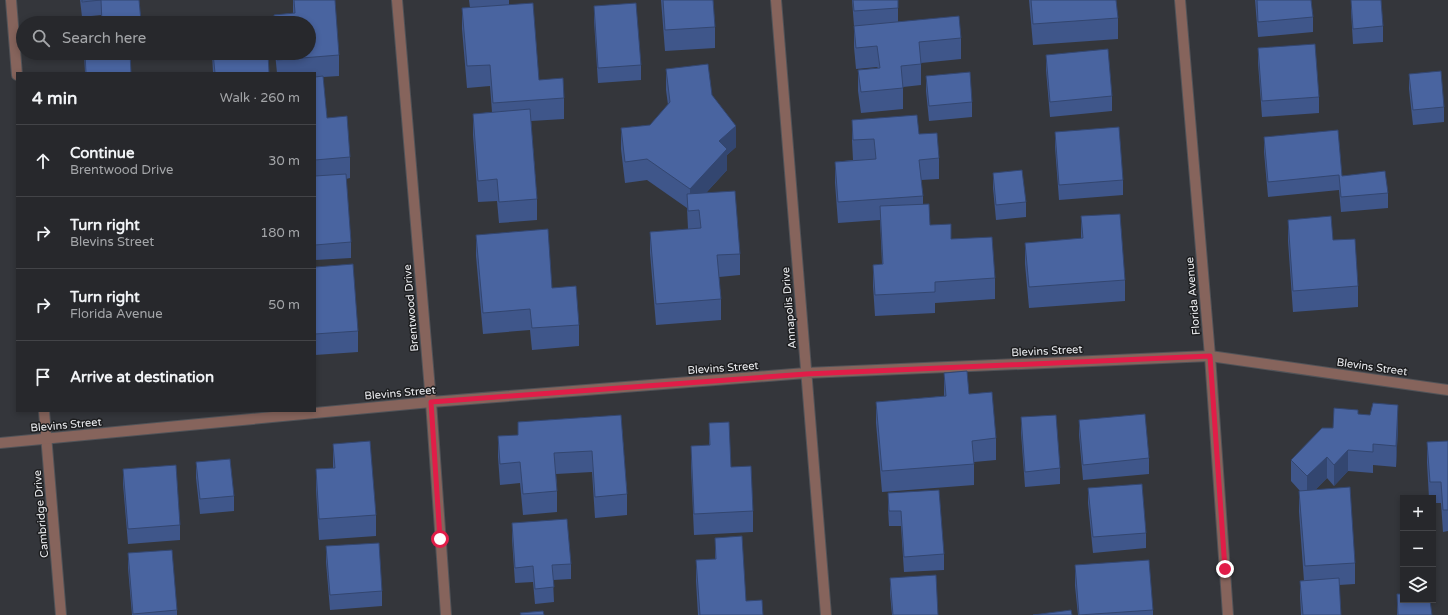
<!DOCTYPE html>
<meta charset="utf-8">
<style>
body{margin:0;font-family:"Varela Round",sans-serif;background:#2f3034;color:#f1f3f6}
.controls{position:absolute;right:12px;bottom:12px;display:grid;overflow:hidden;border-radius:0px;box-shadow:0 2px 6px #0003}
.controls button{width:36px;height:36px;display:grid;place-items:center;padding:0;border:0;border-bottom:1px solid #434448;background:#27282c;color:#f1f3f6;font:20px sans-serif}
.stop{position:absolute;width:12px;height:12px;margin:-9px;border:3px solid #e11d48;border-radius:50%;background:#fff}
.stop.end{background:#e11d48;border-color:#fff;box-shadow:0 1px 4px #0008}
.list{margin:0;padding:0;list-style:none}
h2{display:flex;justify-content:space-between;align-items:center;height:52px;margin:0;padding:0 16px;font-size:17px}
h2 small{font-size:13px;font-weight:400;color:#a4a6a9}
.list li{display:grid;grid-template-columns:26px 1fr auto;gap:12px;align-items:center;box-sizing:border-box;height:72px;padding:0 16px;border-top:1px solid #434448}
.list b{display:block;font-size:15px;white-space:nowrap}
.list p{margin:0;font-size:13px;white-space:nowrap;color:#a4a6a9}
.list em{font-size:13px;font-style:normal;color:#a4a6a9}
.icon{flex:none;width:22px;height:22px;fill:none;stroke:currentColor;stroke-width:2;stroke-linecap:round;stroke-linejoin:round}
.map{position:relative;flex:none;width:1448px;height:615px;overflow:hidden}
.search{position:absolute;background:#27282c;box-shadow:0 2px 6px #0003;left:16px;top:16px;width:300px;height:44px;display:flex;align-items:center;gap:10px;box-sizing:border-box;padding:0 14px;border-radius:22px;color:#a4a6a9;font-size:15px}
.panel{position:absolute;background:#27282c;box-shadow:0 2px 6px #0003;left:16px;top:72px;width:300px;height:340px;border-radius:0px}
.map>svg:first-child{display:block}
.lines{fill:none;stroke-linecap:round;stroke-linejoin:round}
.minor-casing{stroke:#515358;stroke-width:12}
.tertiary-casing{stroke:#515358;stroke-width:12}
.minor{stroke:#86645c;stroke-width:10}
.tertiary{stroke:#86645c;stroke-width:10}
.wall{fill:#3f568a}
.shaded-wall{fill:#334670}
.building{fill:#4964a0;stroke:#334670}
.route{stroke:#e11d48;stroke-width:5}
.labels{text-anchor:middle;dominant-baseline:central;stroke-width:3;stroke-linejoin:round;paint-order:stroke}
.street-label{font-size:11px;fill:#ecedf0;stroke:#1d1e20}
</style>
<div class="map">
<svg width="1448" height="615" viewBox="0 0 1448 615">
<rect width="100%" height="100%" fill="#34363b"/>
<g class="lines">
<defs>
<path id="minor" d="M11 0 17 75
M397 0 431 402 446 615
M1180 0 1210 356 1228 615
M44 411 61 615"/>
<path id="tertiary" d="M776 0 826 615
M0 443 431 402 806 373 1210 356 1448 390"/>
</defs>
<!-- minor casing -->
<use href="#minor" class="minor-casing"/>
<!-- tertiary casing -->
<use href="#tertiary" class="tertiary-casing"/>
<!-- minor -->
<use href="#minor" class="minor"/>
<!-- tertiary -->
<use href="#tertiary" class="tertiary"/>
</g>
<!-- wall -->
<path class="wall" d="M80 0H139L141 23H101V15L82 17Z
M293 0H294L339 55V76L323 77 327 118 350 157V178L346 179 351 242V258L315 260V73H277L275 53H309V23H274V15L293 13Z
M469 0H509V5L539 80 564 98V119L531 121 537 199V220L499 223 497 201 478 202 473 135V114L492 112 490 86 467 88 462 29V8H470Z
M661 0H713L715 27V48L665 51Z
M852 0H898V22L961 38V59L921 63V85L903 87V109L861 113 858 91V70L878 68 877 67 856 69 854 47V26Z
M1029 0H1116L1118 18V39L1033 45Z
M1255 0H1311L1313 17V32L1258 37Z
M1351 0 1383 26V42L1353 44 1351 11Z
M594 6 641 65V80L598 83 594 21Z
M1258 48 1319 97V113L1262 117 1258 63Z
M84 53H130L131 73H85Z
M212 53H268L269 73H213Z
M1046 55 1112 96V111L1050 117 1046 70Z
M666 69 712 95 736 147 727 155V170L706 193 740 254V275L719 277 721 299V320L656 325 650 253V232L688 229 687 208 647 180 625 183 621 149V128L650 125 668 105 666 90Z
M1409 74 1444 107V122L1413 125 1409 89Z
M926 76 972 102V117L929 121 926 91Z
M852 120 919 134 939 158V179L921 180 923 196V205L930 225 951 239 995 278V299L935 303V313L875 316 873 286V265L882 264 880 220 838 223 835 183V162L853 160 852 141Z
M1055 132 1123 180V195L1059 200 1055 147Z
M1264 137 1342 176 1388 193V208L1341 212 1339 190 1268 197 1264 152Z
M993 173 1026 202V217L996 220 993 188Z
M1081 216 1125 280V301L1029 308 1025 264V243L1081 239Z
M1288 220 1333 240 1358 286V307L1293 312 1288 241Z
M476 235 552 288 579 325V346L532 350 530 330 483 334 476 256Z
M315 267 358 331V352L315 355Z
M944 373 969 394 996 438V460L974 462V485L882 492 876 423V402L944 396Z
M1358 414 1398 426 1396 467 1373 465V473L1348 471 1334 486 1327 478 1315 490 1355 563V584L1339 585 1341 615H1301L1300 596V581H1304L1299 512V491H1300L1291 481V460L1333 428Z
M621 415 627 494V515L595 518 592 472 556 474 557 491V512L523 515 520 483 500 485 498 457V436L518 435V422Z
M1021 417 1060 468V484L1025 487 1021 433Z
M1079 420 1149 458V474L1083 480 1079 435Z
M709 423 753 511V532L694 535 691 467V446H709Z
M1448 441V531L1443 532 1441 503H1433V498H1429L1427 463V442Z
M333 444 376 515V536L319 540 316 490V469L333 468Z
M196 462 234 496V511L200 514 196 478Z
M123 469 180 525V540L128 544 123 484Z
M1088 488 1146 533V548L1093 553 1088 503Z
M888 493 944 554V570L904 572 901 526H889L888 508Z
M512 523 571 564V579L553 580 554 602 535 604 533 582 515 583 512 539Z
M715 538 746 601 763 615H698L696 581V560L715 559Z
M326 546 382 591V606L330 610 326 562Z
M128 553 177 610V615H132L128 568Z
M1075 565 1153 610V615H1078L1075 586Z
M890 578 938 615H892L890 593Z
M1397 594 1432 615H1397Z"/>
<!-- shaded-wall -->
<path class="shaded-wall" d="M736 126V147L727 155V170L690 210V189L719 141Z
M1398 405V426L1396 467V446Z
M1348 450V471L1334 486V465Z
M1327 457V478L1307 498V476Z"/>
<!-- building -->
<path class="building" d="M82 0H139L141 21 102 23 101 0 82 2Z
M294 0H335L339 55 277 60V53H309V23H274V15L295 13Z
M663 0H713L715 27 665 30Z
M853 0H898V8L854 11Z
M1031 0H1116L1118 18 1033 24Z
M1257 0H1311L1313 17 1258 22Z
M1351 0H1381L1383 26 1353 29Z
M533 3 539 80 563 78 564 98 493 103 490 65 467 66 462 8Z
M636 3 641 65 598 68 594 6Z
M959 16 961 38 919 42 921 64 901 66 903 88 861 92 858 70 880 68 877 46 856 48 854 26Z
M1315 44 1319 97 1262 101 1258 48Z
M1108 49 1112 96 1050 102 1046 55Z
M85 53H130L131 73H86Z
M213 53H268L269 73H215Z
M708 64 712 95 736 126 719 141 727 149 690 189 647 159 625 162 621 128 650 125 670 102 666 69Z
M1441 71 1444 107 1413 110 1409 74Z
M970 72 972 102 929 106 926 76Z
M323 76 327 118 347 116 350 157 315 160V77Z
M530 109 537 199 499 202 497 179 478 181 473 114Z
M917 115 919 134 937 133 939 158 919 160 923 196 838 202 835 162 876 159 874 139 853 140 852 120Z
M1119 127 1123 180 1059 185 1055 132Z
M1338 130 1342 176 1385 171 1388 193 1341 197 1339 175 1268 182 1264 137Z
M1022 170 1026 202 996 205 993 173Z
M346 174 351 242 315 245V176Z
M735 191 740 254 717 255 721 299 656 304 650 232 701 228 699 210 688 211 687 194Z
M929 204 930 225 951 224V239L992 237 995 278 935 282V292L875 295 873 265 883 264 880 206Z
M1120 214 1125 280 1029 287 1025 243 1083 238 1081 216Z
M1331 216 1333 240 1355 239 1358 286 1293 291 1288 220Z
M548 229 552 288 576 286 579 325 532 328 530 309 483 313 476 235Z
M353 264 358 331 315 334V267Z
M967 371 969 394 992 392 996 438 972 441 974 464 882 471 876 402 946 396 944 373Z
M1373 403 1398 405 1396 446 1373 444V452L1348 450 1334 465 1327 457 1307 476 1291 460 1322 428H1333L1334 408 1358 410V414L1370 415Z
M1145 414 1149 458 1083 465 1079 420Z
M621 415 627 494 595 497 592 451 554 453 557 491 523 494 520 462 500 464 498 436 518 435V422Z
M1056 415 1060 468 1025 472 1021 417Z
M729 422 731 467 751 466 753 511 694 514 691 446 710 445 709 423Z
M370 441 376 515 319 519 316 469 335 468 333 444Z
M1448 441V510H1443L1441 482H1430L1427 442Z
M230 459 234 496 200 499 196 462Z
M176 465 180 525 128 529 123 469Z
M1142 484 1146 533 1093 537 1088 488Z
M1350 487 1355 563 1305 566 1299 491Z
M939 490 944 554 904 557 901 511H889L888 493Z
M567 519 571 564 552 565 554 587 535 589 533 566 515 568 512 523Z
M742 536 746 601 762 600 763 615H700L696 560 716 559 715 538Z
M379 543 382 591 330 595 326 546Z
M172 550 177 610 133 614 128 553Z
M1149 560 1153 610 1079 615 1075 565Z
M936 575 938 615H893L890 578Z
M1339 578 1341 615H1303L1300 581Z
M1397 594H1403V600H1430L1432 615H1398Z
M1071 610 1072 615H1033Z
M543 611 544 615H521L520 613Z"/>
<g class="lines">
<!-- route -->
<path class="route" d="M440 539 431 402 806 374 1210 356 1225 569"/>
</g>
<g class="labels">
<!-- street labels -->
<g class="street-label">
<text transform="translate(1193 296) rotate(-95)">Florida Avenue</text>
<text transform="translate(411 308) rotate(-95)">Brentwood Drive</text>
<text transform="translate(789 308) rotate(-95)">Annapolis Drive</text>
<text transform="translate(1047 351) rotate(-3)">Blevins Street</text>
<text transform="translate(1372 367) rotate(8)">Blevins Street</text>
<text transform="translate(723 368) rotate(-4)">Blevins Street</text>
<text transform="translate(400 393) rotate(-5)">Blevins Street</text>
<text transform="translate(66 425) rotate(-5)">Blevins Street</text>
<text transform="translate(41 514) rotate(-95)">Cambridge Drive</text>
</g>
</g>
</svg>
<div class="controls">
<button>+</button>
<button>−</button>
<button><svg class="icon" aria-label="layers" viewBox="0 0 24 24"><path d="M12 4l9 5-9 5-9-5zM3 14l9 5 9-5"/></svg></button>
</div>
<div class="stop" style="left:440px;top:539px"></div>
<div class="stop end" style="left:1225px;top:569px"></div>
<div class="search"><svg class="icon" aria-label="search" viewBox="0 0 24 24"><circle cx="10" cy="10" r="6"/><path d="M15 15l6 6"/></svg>Search here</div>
<section class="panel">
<h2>4 min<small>Walk · 260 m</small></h2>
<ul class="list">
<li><svg class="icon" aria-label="ahead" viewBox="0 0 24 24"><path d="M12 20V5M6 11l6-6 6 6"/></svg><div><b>Continue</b><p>Brentwood Drive</p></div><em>30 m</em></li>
<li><svg class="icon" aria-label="right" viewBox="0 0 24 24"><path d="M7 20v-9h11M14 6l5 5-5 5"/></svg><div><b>Turn right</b><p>Blevins Street</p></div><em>180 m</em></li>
<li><svg class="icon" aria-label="right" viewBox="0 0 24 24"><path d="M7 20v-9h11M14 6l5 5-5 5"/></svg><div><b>Turn right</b><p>Florida Avenue</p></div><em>50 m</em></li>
<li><svg class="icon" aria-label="arrive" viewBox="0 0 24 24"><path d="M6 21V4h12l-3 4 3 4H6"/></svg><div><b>Arrive at destination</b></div></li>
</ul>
</section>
</div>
